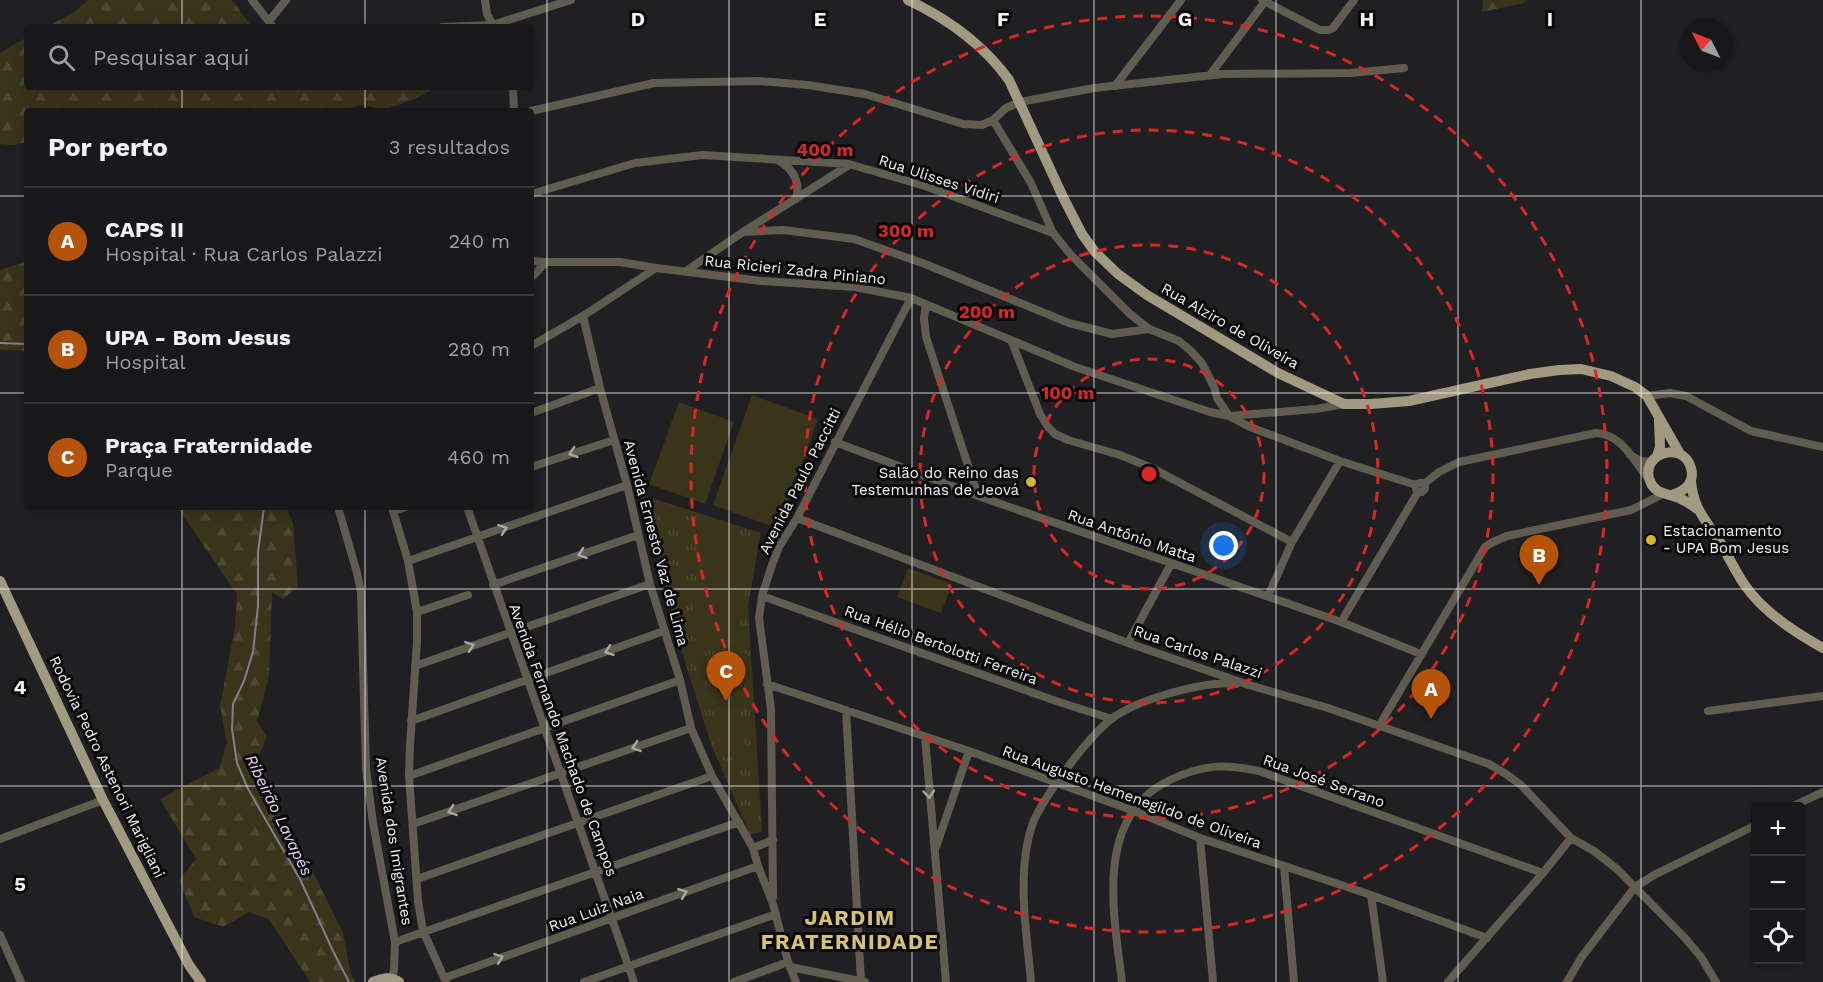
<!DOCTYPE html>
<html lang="pt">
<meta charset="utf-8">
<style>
body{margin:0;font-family:"Work Sans",sans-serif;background:#212023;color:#f1f3f6}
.controls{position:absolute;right:18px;bottom:18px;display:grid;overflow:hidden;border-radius:6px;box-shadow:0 3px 15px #0003}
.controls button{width:54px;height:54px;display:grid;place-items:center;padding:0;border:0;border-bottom:2px solid #363639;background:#18171a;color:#f1f3f6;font:30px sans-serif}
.compass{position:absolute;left:1679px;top:18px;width:54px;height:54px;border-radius:50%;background:#18171a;box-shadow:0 3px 15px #0003;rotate:312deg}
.you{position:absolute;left:1224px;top:546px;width:21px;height:21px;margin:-15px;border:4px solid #fff;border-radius:50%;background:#1a73e8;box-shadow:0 0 0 9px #1a73e833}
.badge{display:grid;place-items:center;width:39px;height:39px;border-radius:50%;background:#b45309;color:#fff;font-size:20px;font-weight:700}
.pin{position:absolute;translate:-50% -50px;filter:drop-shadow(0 2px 3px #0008)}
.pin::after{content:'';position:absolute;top:32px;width:21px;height:18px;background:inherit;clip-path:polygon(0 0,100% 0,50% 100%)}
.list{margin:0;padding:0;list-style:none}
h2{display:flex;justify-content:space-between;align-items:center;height:78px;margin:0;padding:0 24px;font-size:26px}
h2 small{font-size:20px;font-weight:400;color:#9f9fa2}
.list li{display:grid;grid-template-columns:39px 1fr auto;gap:18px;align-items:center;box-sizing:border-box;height:108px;padding:0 24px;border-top:2px solid #363639}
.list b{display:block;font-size:22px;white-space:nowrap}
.list p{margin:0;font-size:20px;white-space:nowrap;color:#9f9fa2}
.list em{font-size:20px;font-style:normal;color:#9f9fa2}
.icon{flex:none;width:33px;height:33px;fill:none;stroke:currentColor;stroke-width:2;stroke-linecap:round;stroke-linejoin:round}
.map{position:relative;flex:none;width:1823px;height:982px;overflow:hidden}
.search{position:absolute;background:#18171a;box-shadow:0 3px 15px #0003;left:24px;top:24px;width:510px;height:66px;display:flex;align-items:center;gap:15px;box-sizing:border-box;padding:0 21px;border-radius:6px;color:#9f9fa2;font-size:22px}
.panel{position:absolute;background:#18171a;box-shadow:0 3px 15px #0003;left:24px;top:108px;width:510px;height:402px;border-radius:6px}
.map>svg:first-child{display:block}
.forest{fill:url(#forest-firs)}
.park{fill:url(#park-tufts)}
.garden{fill:#3a341b}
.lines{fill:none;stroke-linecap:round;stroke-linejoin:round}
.stream{stroke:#857c8e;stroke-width:2}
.minor{stroke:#605d50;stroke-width:8}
.major{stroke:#a19a80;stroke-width:10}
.oneway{stroke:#aaa8a2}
.grid{fill:none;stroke:#f3f2f4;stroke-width:1.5;stroke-opacity:0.55}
.ring{fill:none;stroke:#d62828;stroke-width:3;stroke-dasharray:10 8}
.poi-dot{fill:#d5b534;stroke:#0a090a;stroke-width:2}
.labels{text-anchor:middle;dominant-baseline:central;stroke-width:6;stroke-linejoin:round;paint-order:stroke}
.street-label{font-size:15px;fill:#f3f2f4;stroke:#0a090a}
.poi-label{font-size:15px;fill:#f3f2f4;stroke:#0a090a;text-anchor:end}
.water-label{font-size:16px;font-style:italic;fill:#e6d2fb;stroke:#0a090a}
.district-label{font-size:21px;font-weight:bold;letter-spacing:1.5px;fill:#d6c174;stroke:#0a090a}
.grid-label{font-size:20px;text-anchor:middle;font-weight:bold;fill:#f3f2f4;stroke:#0a090a;stroke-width:6;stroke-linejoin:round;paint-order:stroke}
.centre{fill:#d62828;stroke:#0a090a;stroke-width:3}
.ring-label{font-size:18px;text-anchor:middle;font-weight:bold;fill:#d62828;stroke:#0a090a;stroke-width:6;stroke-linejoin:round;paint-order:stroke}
</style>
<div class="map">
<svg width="1823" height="982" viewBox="0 0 1823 982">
<defs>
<pattern id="forest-firs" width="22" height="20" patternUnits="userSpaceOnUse" patternTransform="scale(1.5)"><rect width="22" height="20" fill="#3a341b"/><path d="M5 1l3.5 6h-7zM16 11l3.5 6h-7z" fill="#4d4832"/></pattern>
<pattern id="park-tufts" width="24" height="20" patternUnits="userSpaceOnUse" patternTransform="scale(1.5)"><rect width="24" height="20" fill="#3a341b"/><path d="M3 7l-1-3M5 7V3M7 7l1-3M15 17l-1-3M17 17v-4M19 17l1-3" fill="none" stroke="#4d4832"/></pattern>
</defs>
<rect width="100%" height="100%" fill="#201f22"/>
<!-- forest -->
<path class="forest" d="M88 0H232L252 27H46L76 11Z
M1483 0H1525L1524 3 1482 12Z
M27 37V87H310L315 89 320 87H435C428 94 397 107 386 108 369 110 362 100 344 111H27V142L12 145 0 144V53Z
M27 261V351L0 350V270Z
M177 507H286L293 523 298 587 283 599 272 592 269 676 257 721 267 737 259 755 280 815 301 848 343 933 351 975 355 982H310L269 919 249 912 223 927 194 917 179 880 196 859 160 799 219 768 227 743 220 706 235 627 237 594Z"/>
<!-- park -->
<path class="park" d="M639 494 761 533 748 605 762 831 750 835 711 744 684 658 645 508Z"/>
<!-- garden -->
<path class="garden" d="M752 395 818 419 779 529 713 505Z
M679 402 734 422 705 504 649 484Z
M703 530 756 538 735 640 696 639 690 635Z
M908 568 952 584 941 613 897 597Z
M748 653 753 687 735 690 731 656Z
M742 718 746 756 724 758 720 720Z"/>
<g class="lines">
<!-- stream -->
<path class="stream" d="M0 343 27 344
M264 507 258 552V606L253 652 244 681 233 704 232 729 237 763 248 789 300 879 333 951 349 982"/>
<!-- minor -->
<path class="minor" d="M252 0 273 27
M485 0 487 14 494 27
M1262 0 1320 30H1329L1333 28 1354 0
M269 21 286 0
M442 27 492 25 571 0
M1210 75 1266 0
M1115 86 1181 0
M513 87 514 111
M531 111 654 83 759 81 808 85 865 94 963 124 982 125 993 120 1006 108 1020 102 1094 88 1223 74 1351 73 1404 68
M993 120 1031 183 1053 233 1071 255 1130 314 1149 329 1179 341 1191 351 1202 363 1214 387 1217 398 1229 416 1250 427 1340 461 1416 485 1419 483H1422L1425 485V489L1422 492H1418L1416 489V485
M778 160C793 169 801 181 796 199
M531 194 635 163 702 155 849 164 925 186 1053 233
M743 232 783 230 854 239 925 264 1069 323 1112 334 1149 329
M531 261 546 262H620L656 268 761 281 855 287 911 298 1075 367 1210 412 1229 416 1316 409 1344 404
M686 271 743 232 849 165
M531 278 546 262
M926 304 924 318 926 337 978 496
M583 316 600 388 627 485 650 584 680 680 691 728 712 776 753 848 758 866 773 904 788 962 796 982
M1012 342 1040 414 1048 427 1055 434 1068 440 1120 455 1152 468 1292 542
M531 346 583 316 656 268
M1647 396 1670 393 1686 396 1751 431 1823 447
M531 413 600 388
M835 442 978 496 1341 622 1421 654
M1630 455 1641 461 1652 462
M531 467 614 440
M1424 484 1439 472 1459 462 1596 433C1622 434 1634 462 1649 479
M338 507 357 573 361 592 366 769 373 823 395 942 394 970 391 982
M392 507 408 561 417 612V642L410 745 409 776 418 901 423 931 446 982
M467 507 634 982
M393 511 406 507
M797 518 1128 643 1249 685 1328 708 1489 764 1506 774 1521 785 1571 838 1594 851 1617 869 1685 938 1701 957 1716 982
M408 561 627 485
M493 585 638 535
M762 596 1056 701 1112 719
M1268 596 1292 542 1340 461
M417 612 468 595
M1341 622 1418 492
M1128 643 1171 564
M415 666 650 584
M767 684 969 751 1134 811 1200 838 1371 895 1487 938
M846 710 861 981
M1708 711 1823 696
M411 721 664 631
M1379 726 1485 547 1493 542 1507 536 1631 510 1663 494
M925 737 946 982
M409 776 680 680
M1793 806 1823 792
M413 824 691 728
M1200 838 1213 982
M0 839 103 800
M936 847 969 751
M753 848 773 840
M1284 866 1294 982
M417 879 712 776
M1371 895 1383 982
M773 897 771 709 759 618 762 596 772 565 779 547 797 518 911 298
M0 935 21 982
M395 942 739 822
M790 967 865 982
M444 978 758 866
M584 982 776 914
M734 982 788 962
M1031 982C1027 937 1019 889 1027 845 1029 835 1032 823 1037 814 1052 786 1086 740 1110 720 1135 700 1205 680 1236 684
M1122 982C1114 915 1093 816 1170 780 1204 764 1223 764 1259 771L1543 873
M1448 982 1543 873 1571 838
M1567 982 1581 958 1635 887 1654 875 1756 825"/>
<!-- major -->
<path class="major" d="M908 0C948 19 983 44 1009 80L1064 199 1082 234 1095 252 1118 274 1147 295 1278 373 1344 404H1371L1409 401 1530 374 1559 370 1581 369 1611 376 1635 387 1647 396 1680 454
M1657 456 1660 447 1659 420
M1691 481C1693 507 1704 518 1718 539 1727 553 1734 569 1744 584 1762 611 1794 632 1823 648
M1672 495C1685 491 1695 482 1691 468 1683 439 1639 454 1650 481 1655 495 1669 493 1681 499 1686 501 1692 505 1697 509
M0 581 103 800 189 965 201 982
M373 982C383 978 390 976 399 982"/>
</g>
<!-- one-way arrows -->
<defs><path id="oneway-chevron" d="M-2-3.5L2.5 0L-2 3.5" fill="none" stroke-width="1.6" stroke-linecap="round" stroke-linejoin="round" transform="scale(1.5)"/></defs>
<g class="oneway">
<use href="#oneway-chevron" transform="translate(573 453) rotate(162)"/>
<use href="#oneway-chevron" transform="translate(503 529) rotate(-19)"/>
<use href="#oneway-chevron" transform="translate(582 554) rotate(161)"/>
<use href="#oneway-chevron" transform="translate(470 646) rotate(-20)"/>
<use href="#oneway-chevron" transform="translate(609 651) rotate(160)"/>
<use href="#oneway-chevron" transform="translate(636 747) rotate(161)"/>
<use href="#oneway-chevron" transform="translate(929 794) rotate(85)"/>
<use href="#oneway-chevron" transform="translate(452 811) rotate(161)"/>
<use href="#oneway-chevron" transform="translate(683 893) rotate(-20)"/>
<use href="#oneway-chevron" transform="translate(499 958) rotate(-20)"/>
</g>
<!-- grid -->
<path class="grid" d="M182 0V27M365 0V27M547 0V982M729 0V982M912 0V982M1094 0V982M1276 0V982M1458 0V982M1641 0V982M182 87V111M365 87V111M0 196H27M531 196H1823M0 393H27M531 393H1823M182 507V982M365 507V982M0 589H1823M0 786H1823"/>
<!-- distance rings -->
<g class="ring">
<circle cx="1149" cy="474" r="115"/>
<circle cx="1149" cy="474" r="229"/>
<circle cx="1149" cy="474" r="344"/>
<circle cx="1149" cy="474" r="458"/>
</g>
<!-- markers -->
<g class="poi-dot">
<circle cx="1031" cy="482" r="6"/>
<circle cx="1651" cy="540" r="6"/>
</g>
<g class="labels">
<!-- street labels -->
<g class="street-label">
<text transform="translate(939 179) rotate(18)">Rua Ulisses Vidiri</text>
<text transform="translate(795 270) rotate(6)">Rua Ricieri Zadra Piniano</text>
<text transform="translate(1230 326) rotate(30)">Rua Alziro de Oliveira</text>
<text transform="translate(800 481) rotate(-63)">Avenida Paulo Paccitti</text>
<text transform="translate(1132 536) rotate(19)">Rua Antônio Matta</text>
<text transform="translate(656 543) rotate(75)">Avenida Ernesto Vaz de Lima</text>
<text transform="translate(941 645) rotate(20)">Rua Hélio Bertolotti Ferreira</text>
<text transform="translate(1198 652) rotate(19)">Rua Carlos Palazzi</text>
<text transform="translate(563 740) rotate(70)">Avenida Fernando Machado de Campos</text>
<text transform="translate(107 767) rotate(64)">Rodovia Pedro Astenori Marigliani</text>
<text transform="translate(1324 781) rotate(20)">Rua José Serrano</text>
<text transform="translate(1132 797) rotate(20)">Rua Augusto Hemenegildo de Oliveira</text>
<text transform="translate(394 841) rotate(81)">Avenida dos Imigrantes</text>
<text transform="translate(596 910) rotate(-20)">Rua Luiz Naia</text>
</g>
<!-- poi labels -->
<g class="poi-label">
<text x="1019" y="473">Salão do Reino das<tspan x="1019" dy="17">Testemunhas de Jeová</tspan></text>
<text x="1663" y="531" text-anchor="start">Estacionamento<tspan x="1663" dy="17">- UPA Bom Jesus</tspan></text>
</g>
<!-- water labels -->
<g class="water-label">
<text transform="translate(279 815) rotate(64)">Ribeirão Lavapés</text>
</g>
<!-- district labels -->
<g class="district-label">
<text x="850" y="917">JARDIM<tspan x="850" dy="24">FRATERNIDADE</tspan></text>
</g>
</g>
<g class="grid-label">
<text x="638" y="26">D</text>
<text x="820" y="26">E</text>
<text x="1003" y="26">F</text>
<text x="1185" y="26">G</text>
<text x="1367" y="26">H</text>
<text x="1550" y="26">I</text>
<text x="20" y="694">4</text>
<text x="20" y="891">5</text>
</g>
<circle cx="1149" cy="474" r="9" class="centre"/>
<g class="ring-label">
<text x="825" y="156">400 m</text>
<text x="906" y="237">300 m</text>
<text x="987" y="318">200 m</text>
<text x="1068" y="399">100 m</text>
</g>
</svg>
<div class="controls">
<button>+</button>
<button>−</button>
<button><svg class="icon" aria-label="locate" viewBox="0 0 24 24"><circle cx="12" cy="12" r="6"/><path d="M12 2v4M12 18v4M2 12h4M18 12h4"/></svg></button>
</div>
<svg class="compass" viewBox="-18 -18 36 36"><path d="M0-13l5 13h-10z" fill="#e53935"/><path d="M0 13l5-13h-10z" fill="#9f9fa2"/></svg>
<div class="you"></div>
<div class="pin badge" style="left:1431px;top:719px">A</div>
<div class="pin badge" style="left:1539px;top:585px">B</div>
<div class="pin badge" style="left:726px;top:701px">C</div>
<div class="search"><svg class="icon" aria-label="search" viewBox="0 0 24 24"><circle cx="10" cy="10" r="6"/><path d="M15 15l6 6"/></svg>Pesquisar aqui</div>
<section class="panel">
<h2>Por perto<small>3 resultados</small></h2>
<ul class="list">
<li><span class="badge">A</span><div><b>CAPS II</b><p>Hospital · Rua Carlos Palazzi</p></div><em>240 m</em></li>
<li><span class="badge">B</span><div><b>UPA - Bom Jesus</b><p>Hospital</p></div><em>280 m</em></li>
<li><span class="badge">C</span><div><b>Praça Fraternidade</b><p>Parque</p></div><em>460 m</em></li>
</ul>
</section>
</div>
